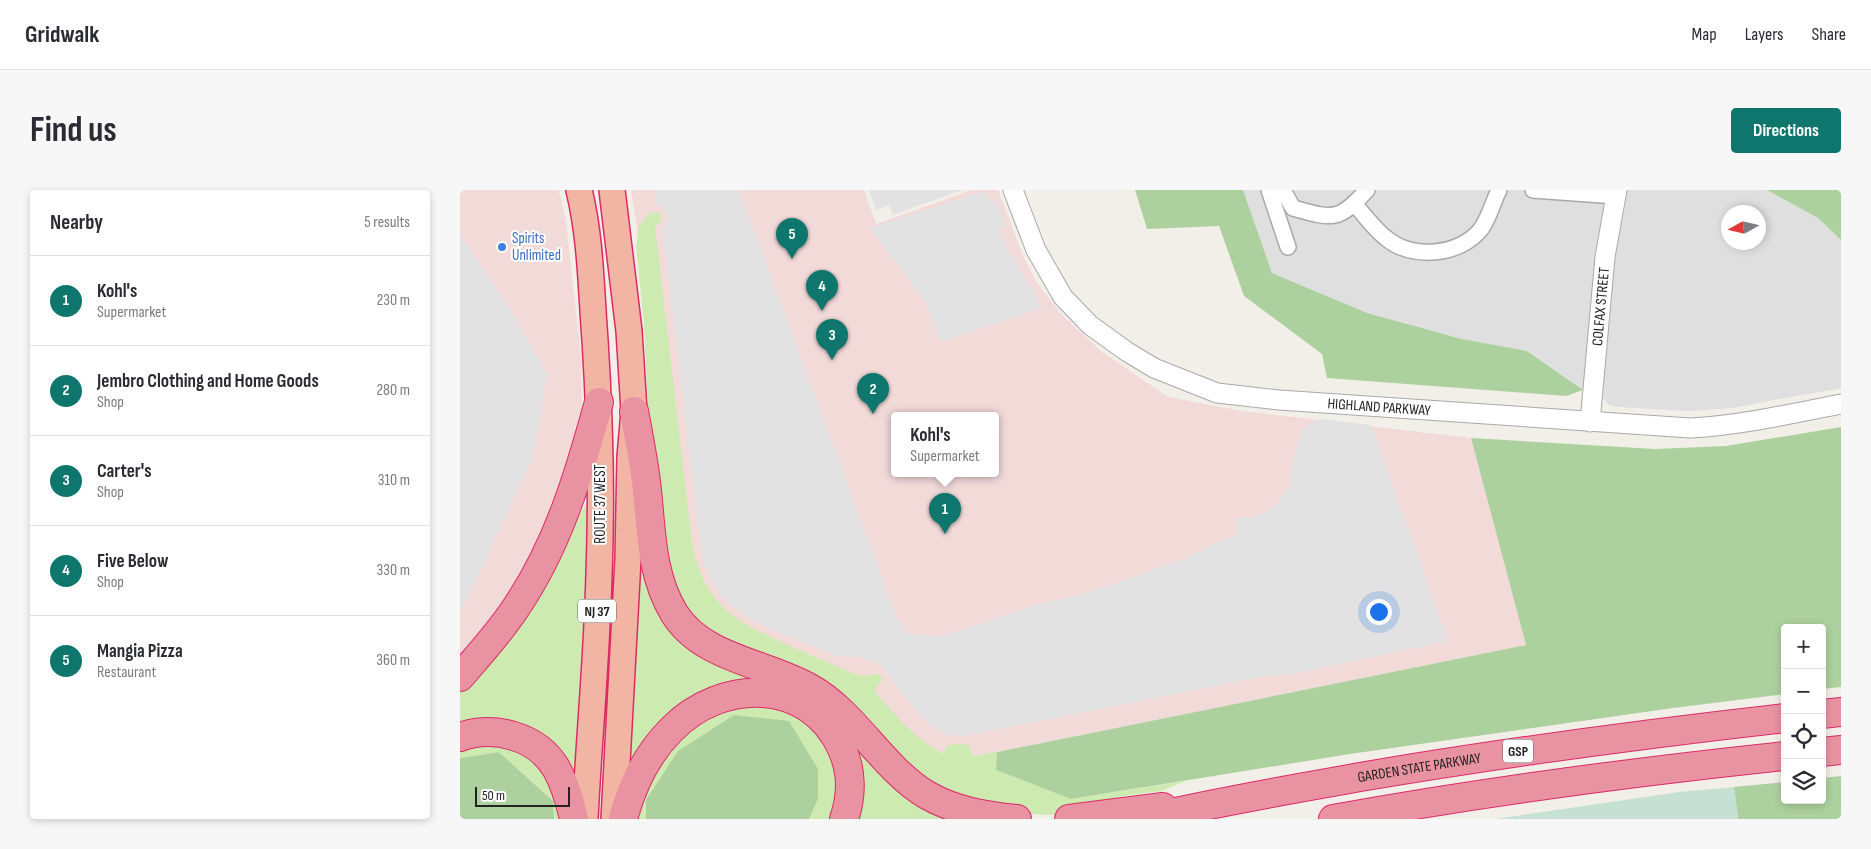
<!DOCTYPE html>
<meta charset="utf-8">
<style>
body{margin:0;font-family:"Sofia Sans Condensed",sans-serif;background:#f7f7f7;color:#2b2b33}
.controls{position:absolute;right:15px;bottom:15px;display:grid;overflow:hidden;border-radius:5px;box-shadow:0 2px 8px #0003}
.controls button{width:45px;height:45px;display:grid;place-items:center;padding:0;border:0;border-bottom:1px solid #e1e1e2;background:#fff;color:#2b2b33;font:25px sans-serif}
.compass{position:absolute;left:1261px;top:15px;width:45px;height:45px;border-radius:50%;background:#fff;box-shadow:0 2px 8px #0003;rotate:262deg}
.scale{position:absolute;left:15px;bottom:12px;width:95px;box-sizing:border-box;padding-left:5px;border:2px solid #222;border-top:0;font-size:14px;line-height:18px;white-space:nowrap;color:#222;-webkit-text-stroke:4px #fff;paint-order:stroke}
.you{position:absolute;left:918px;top:421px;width:18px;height:18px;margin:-12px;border:4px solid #fff;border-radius:50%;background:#1a73e8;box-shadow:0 0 0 8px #1a73e833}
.badge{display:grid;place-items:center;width:32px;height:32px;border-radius:50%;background:#0f766e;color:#fff;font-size:16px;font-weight:700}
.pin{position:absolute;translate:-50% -41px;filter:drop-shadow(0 1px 2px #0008)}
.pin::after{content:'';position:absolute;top:26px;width:18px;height:15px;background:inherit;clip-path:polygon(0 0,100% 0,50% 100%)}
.popup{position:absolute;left:431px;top:222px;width:108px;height:65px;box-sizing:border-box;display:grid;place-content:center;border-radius:5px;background:#fff;filter:drop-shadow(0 1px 4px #0005);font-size:16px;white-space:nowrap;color:#7c7c81}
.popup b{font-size:19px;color:#2b2b33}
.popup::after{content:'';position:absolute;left:50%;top:100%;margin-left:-10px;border:10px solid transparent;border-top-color:#fff}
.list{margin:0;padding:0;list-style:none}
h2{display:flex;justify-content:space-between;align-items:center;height:65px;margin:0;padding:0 20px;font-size:21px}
h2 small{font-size:16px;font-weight:400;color:#7c7c81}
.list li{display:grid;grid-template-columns:32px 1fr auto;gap:15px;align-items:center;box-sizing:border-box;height:90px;padding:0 20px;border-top:1px solid #e1e1e2}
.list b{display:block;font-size:19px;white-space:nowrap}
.list p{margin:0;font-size:16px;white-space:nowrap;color:#7c7c81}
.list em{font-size:16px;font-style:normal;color:#7c7c81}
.icon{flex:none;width:28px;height:28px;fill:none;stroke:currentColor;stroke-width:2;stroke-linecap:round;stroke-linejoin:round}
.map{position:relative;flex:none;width:1381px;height:629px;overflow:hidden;border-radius:5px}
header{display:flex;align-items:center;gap:30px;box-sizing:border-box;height:70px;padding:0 25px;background:#fff;border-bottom:1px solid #e1e1e2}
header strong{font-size:24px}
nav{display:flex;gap:28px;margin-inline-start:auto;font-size:18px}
.intro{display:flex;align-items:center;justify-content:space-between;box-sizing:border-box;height:120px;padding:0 30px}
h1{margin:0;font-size:35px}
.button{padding:12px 22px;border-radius:5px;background:#0f766e;color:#fff;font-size:18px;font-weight:700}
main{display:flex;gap:30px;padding:0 30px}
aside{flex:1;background:#fff;border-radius:5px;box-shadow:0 2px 8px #0003}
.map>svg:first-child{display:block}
.residential{fill:#e0dfdf;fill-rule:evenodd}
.commercial{fill:#f2dad9;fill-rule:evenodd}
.grass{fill:#cdebb0}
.forest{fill:#add19e}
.wetland{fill:#c6e0d4}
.parking{fill:#e2e2e2}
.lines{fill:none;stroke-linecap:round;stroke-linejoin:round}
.minor-casing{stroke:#a9a9a9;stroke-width:18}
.tertiary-casing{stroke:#a9a9a9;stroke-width:21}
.trunk-casing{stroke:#dc2a67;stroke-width:28}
.motorway-casing{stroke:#dc2a67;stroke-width:30}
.minor{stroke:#fff;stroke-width:15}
.tertiary{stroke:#fff;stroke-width:19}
.trunk{stroke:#f2b4a3;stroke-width:25}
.motorway{stroke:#e892a2;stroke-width:28}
.shop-dot{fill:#3f7fe0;stroke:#fff;stroke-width:2}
.labels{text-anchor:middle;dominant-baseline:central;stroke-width:4;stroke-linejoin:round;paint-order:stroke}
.shield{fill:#fff;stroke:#646464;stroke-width:1}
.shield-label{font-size:14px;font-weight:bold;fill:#222}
.shop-label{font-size:15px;fill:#366cbe;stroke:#fff;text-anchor:start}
.street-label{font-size:15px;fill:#222;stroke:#fff}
</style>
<header>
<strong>Gridwalk</strong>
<nav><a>Map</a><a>Layers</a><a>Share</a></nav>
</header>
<div class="intro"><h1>Find us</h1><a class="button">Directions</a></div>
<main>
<aside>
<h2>Nearby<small>5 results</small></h2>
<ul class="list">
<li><span class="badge">1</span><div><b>Kohl's</b><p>Supermarket</p></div><em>230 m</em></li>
<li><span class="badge">2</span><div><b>Jembro Clothing and Home Goods</b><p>Shop</p></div><em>280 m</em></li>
<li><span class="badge">3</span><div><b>Carter's</b><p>Shop</p></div><em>310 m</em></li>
<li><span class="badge">4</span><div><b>Five Below</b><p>Shop</p></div><em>330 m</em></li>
<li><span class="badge">5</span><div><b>Mangia Pizza</b><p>Restaurant</p></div><em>360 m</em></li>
</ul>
</aside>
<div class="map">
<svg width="1381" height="629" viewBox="0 0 1381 629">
<rect width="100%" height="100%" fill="#f2efe9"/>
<!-- residential -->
<path class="residential" d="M783 0H1145L1123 200 1067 161 1002 149 907 123 812 83Z
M1167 0H1307L1358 28 1381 50V198L1271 218 1230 221 1156 217 1148 214 1143 208V203L1151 82ZM1268 22H1298V52H1268Z"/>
<!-- commercial -->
<path class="commercial" d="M0 0H99L106 32 121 167 122 236 110 296 58 402 0 473Z
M171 0H404L416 34 512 0H538L563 66 576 91 600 123 641 161 708 207 782 221 1011 248 1066 455 537 562 536 580 475 583 237 422ZM435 225H535V283H435Z"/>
<!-- grass -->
<path class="grass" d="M195 22 199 23 202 28 200 33 195 36 232 353C244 415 275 432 328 455 351 465 373 475 395 484L404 486 420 484 422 490 414 501C435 525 454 548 483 564L488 555 505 554 509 556 512 566 537 562 536 580 611 609 726 591 702 601 657 607 672 616 626 623 588 625 569 624 504 615 252 450 212 406 190 255 184 134 176 56 179 36 188 25Z
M127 312 128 360 113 595 104 577 0 540V499L99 362Z
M182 338 200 412 342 501 507 629H390L385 550 286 497 168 586Z
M290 509 349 527 379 572 375 629H349L358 609 186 610V629H170L179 602 230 536Z
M39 552 83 573 107 629H94L93 611 39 562 0 568V557Z"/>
<!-- forest -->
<path class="forest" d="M675 0H783L812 83 907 123 1002 149 1067 161 1123 200 1106 206 867 188 862 164 784 106 759 36 687 39Z
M1307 0H1381V50L1358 28Z
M1381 237V497L1362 499V438H1325V504L1213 518 890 564 611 609 536 580 537 562 1066 455 1011 248 1195 259 1266 256Z
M274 525 329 531 358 579V609L349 629H186V610L218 561Z
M39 562 93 611 94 629H0V568Z
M1381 586V629H1278L1274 597 1325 592V610H1362V588Z"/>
<!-- wetland -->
<path class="wetland" d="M1274 597 1278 629H1036L1219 602Z"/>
<!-- parking -->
<path class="parking" d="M198 0H279L436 426 448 444 484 446 578 414 615 406 651 395 724 369 758 352 778 345 776 327H797L815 316 831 295 832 274 842 239 861 229 911 235 988 451 828 485 805 486 504 546 485 545 460 525 421 475 402 467 377 466 295 432 277 420 261 405 251 389 243 371 240 352 203 41 208 27 203 18 195 12Z
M409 0H502L433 25 429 15 416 20Z
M525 1 531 15 536 9 546 38 542 37 540 40 541 48 583 118 481 152 465 111 410 38Z
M0 44 55 128 87 184 73 266 6 411 0 418Z"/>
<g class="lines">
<defs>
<path id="minor" d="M809 0 828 57
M823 0 833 18C873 29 878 32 907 0
M1073 0 1156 6
M894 14C905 25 914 39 926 48 951 70 1000 66 1021 39 1029 28 1033 12 1039 0"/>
<g id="tertiary">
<path id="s1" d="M553 0 576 60 603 107 630 135 666 161 694 178 757 203 819 210 1230 238C1281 235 1331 224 1381 214"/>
<path id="s2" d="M1130 232 1145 67 1157 0"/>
</g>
<path id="trunk" d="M119 0C131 49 131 100 135 150 140 228 142 306 139 384 137 466 129 547 125 629
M152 0 169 141 174 221 170 267 168 369 154 629"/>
<g id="motorway">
<path d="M174 221C178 242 182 263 185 284 192 331 188 380 214 423 242 469 307 473 350 498 395 523 423 579 467 605 495 621 525 626 557 629"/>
<path d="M0 487C19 465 39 443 55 419 98 356 119 285 139 212"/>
<path d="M1362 524 1381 522"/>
<path d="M0 547C34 535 77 546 96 578 105 594 110 611 114 629"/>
<path d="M1362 562 1381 560"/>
<path d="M163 629C172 595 186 565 211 540 261 488 350 487 382 559 392 581 392 606 384 629"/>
<path d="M609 629 703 617"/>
<path id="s3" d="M684 629C756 612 828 600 900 587 1041 563 1183 544 1325 528"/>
<path d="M873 629C1022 602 1173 582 1325 566"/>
</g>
</defs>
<!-- minor casing -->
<use href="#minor" class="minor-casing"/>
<!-- tertiary casing -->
<use href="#tertiary" class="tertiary-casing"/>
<!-- trunk casing -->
<use href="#trunk" class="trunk-casing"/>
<!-- motorway casing -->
<use href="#motorway" class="motorway-casing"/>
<!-- minor -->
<use href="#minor" class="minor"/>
<!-- tertiary -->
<use href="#tertiary" class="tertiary"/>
<!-- trunk -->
<use href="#trunk" class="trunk"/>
<!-- motorway -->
<use href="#motorway" class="motorway"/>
</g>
<!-- markers -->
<circle class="shop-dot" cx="42" cy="57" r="5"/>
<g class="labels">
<!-- shield labels -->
<g class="shield">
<rect x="118" y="409.5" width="38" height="23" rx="4"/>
<rect x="1043" y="549.5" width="30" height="23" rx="4"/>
</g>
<g class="shield-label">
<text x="137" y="421">NJ 37</text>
<text x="1058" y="561">GSP</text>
</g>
<!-- shop labels -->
<g class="shop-label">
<text x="52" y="48">Spirits<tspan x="52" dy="17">Unlimited</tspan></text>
</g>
<!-- street labels -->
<g class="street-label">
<text stroke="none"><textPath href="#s2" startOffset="116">COLFAX STREET</textPath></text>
<text stroke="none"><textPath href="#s1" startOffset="465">HIGHLAND PARKWAY</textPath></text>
<text transform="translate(140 314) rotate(-90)">ROUTE 37 WEST</text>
<text stroke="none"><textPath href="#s3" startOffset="280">GARDEN STATE PARKWAY</textPath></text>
</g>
</g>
</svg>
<div class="controls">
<button>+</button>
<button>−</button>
<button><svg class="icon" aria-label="locate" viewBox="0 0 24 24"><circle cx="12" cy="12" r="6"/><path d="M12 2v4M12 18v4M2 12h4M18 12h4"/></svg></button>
<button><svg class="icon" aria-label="layers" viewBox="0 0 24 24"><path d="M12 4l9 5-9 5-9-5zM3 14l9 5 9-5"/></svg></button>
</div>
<svg class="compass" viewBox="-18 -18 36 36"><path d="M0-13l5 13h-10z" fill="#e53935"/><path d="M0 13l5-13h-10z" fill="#7c7c81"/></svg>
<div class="scale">50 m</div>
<div class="you"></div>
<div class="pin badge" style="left:485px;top:344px">1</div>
<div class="popup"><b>Kohl's</b>Supermarket</div>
<div class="pin badge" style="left:413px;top:224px">2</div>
<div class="pin badge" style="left:372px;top:170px">3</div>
<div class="pin badge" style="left:362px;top:121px">4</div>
<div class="pin badge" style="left:332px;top:69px">5</div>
</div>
</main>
